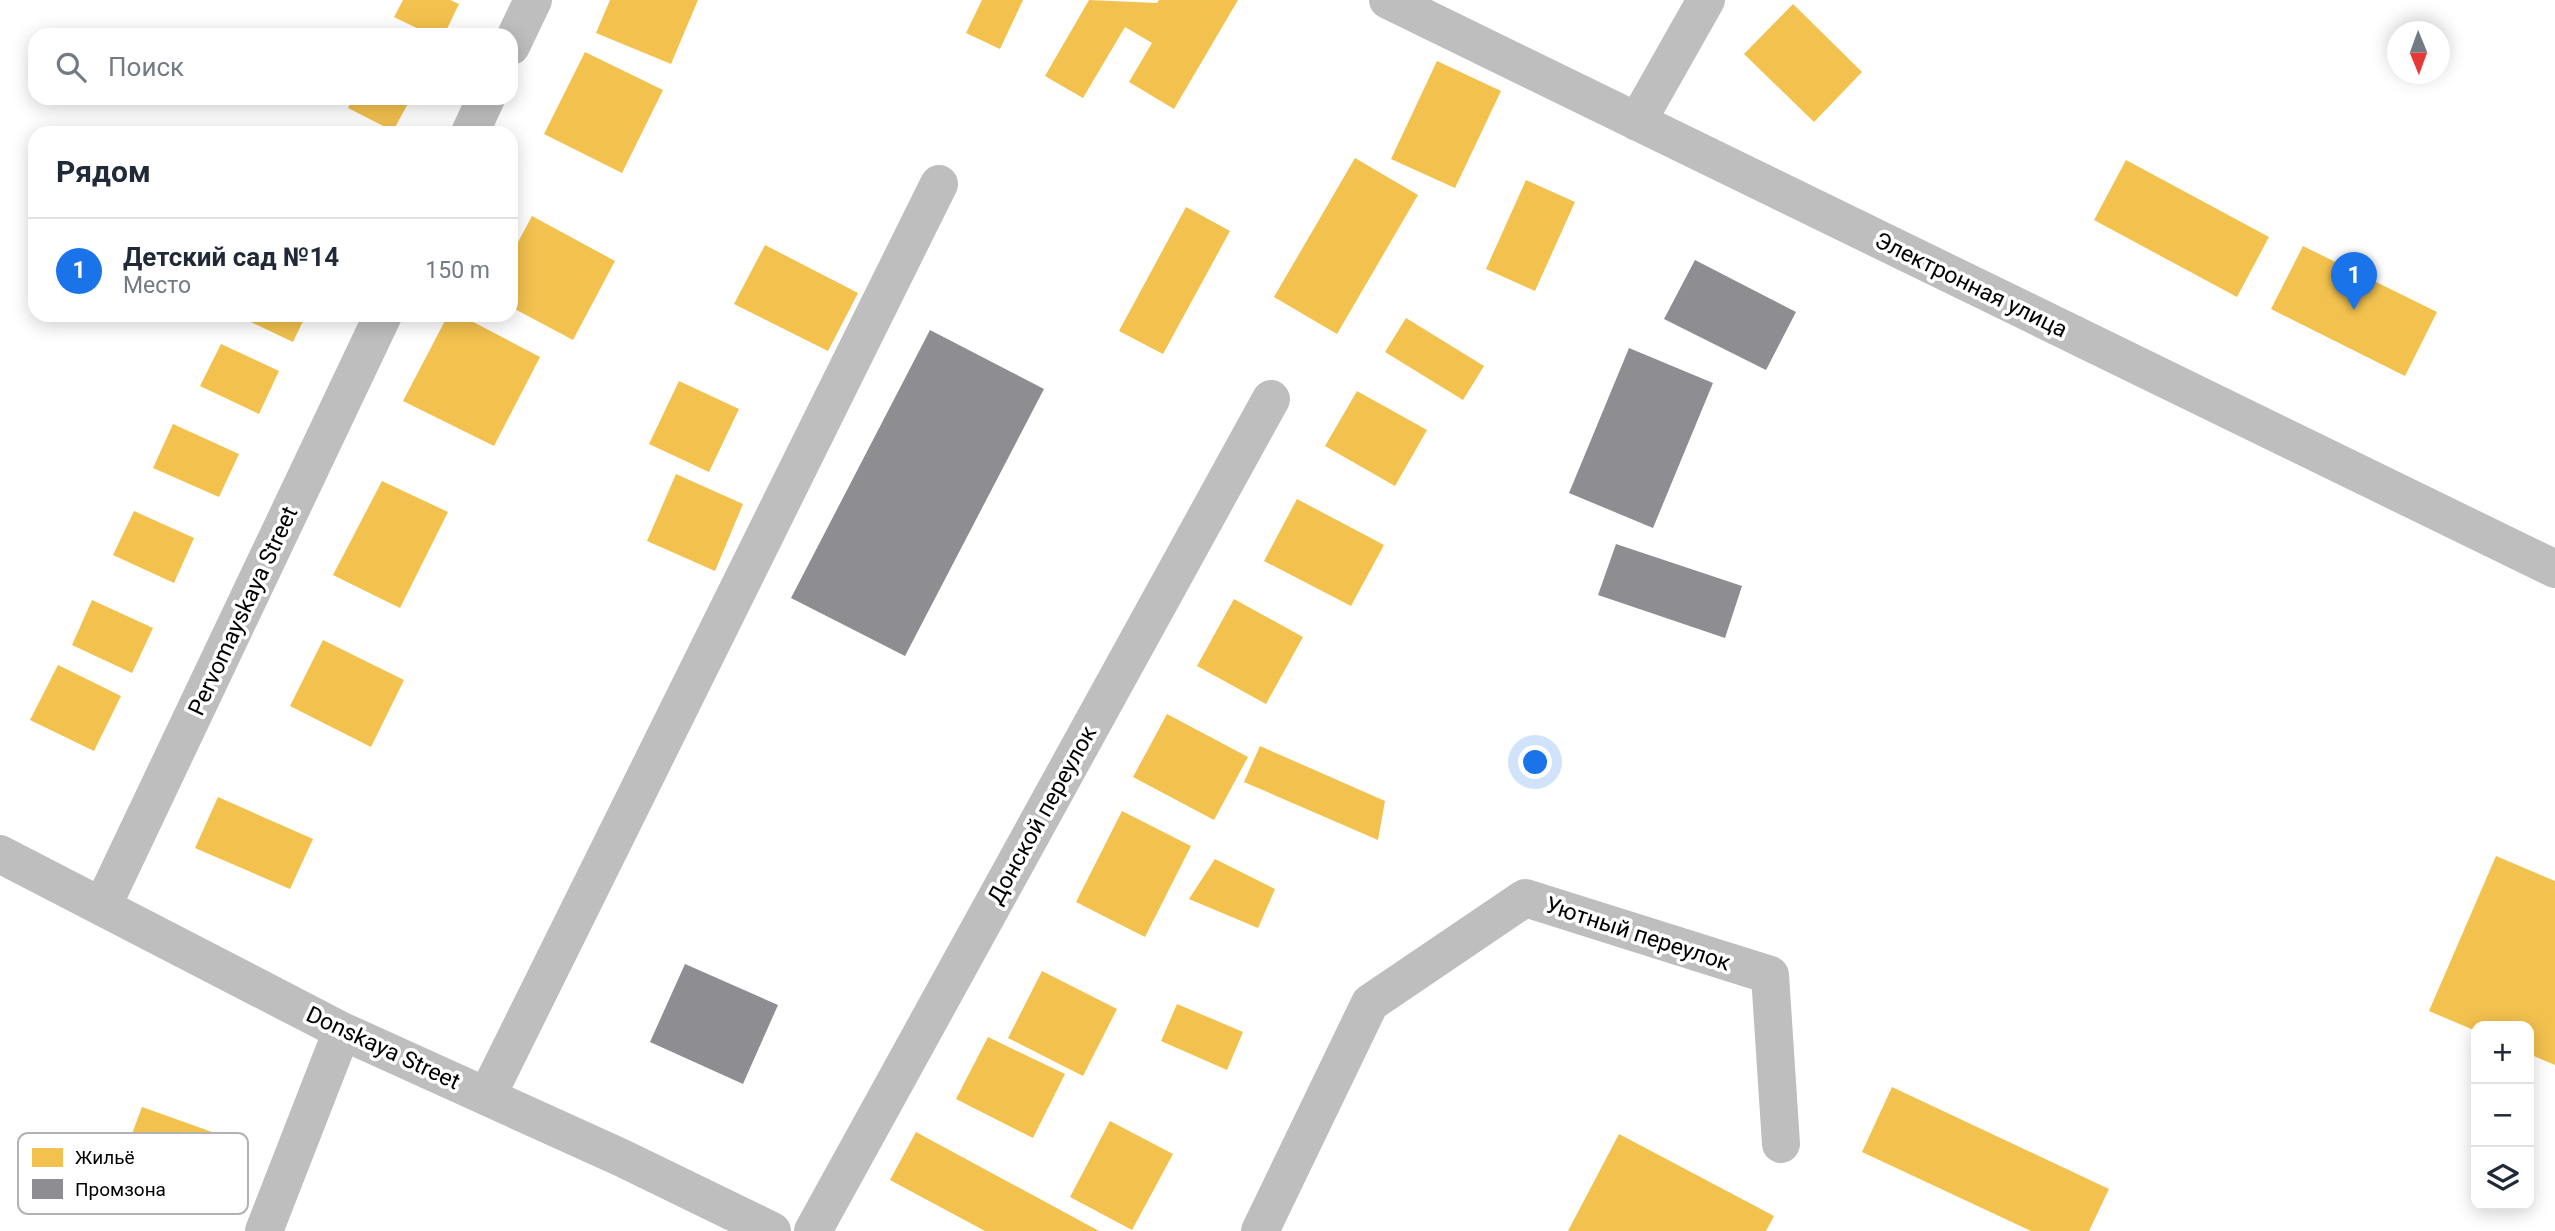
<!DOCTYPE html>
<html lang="ru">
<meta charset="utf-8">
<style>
body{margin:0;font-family:Roboto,sans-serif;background:#f2f2f3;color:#1f2937}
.controls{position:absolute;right:21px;bottom:21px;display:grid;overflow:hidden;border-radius:14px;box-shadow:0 4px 18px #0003}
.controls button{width:63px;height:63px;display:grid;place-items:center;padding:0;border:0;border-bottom:2px solid #e0e1e3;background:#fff;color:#1f2937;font:35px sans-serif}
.compass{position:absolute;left:2387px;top:21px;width:63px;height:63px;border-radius:50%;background:#fff;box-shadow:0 4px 18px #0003;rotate:179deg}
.you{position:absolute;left:1536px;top:763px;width:24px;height:24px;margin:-18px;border:5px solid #fff;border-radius:50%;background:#1a73e8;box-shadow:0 0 0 10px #1a73e833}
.badge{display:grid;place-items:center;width:46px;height:46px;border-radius:50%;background:#1a73e8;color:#fff;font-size:23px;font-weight:700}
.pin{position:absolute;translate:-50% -58px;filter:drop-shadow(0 2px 4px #0008)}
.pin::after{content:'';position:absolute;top:37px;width:24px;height:21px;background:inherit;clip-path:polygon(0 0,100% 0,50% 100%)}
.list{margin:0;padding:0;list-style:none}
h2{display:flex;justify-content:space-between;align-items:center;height:91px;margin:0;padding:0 28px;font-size:30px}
h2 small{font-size:23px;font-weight:400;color:#747a83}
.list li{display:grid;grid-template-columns:46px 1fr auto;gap:21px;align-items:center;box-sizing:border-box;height:105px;padding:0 28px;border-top:2px solid #e0e1e3}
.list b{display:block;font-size:26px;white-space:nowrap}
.list p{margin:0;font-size:23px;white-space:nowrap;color:#747a83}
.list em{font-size:23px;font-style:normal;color:#747a83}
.icon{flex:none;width:38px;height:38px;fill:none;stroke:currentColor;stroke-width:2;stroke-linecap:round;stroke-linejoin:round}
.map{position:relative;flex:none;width:2555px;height:1231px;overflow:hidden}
.search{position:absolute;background:#fff;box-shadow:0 4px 18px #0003;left:28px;top:28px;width:490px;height:77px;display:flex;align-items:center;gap:18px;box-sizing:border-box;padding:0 24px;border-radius:21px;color:#747a83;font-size:26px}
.panel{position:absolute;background:#fff;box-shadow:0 4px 18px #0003;left:28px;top:126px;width:490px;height:196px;border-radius:21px}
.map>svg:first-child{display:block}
.homes{fill:#f2c14e}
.industry{fill:#8d8d92}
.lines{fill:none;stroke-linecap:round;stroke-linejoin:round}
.minor{stroke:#bebebe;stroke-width:38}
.labels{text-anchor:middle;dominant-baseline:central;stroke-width:7;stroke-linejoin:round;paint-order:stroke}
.street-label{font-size:23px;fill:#000;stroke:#fff}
.key{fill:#fff;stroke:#b2b2b2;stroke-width:2}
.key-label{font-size:19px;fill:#000}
</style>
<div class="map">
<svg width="2555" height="1231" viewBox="0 0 2555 1231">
<rect width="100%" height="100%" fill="#fff"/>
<!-- homes -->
<path class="homes" d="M403 0H450L459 4 444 35H431L394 17Z
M610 0H698L671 64 596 33Z
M982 0H1023L1000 49 966 33Z
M1089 0 1157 3 1159 0H1238L1174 109 1129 82 1152 43 1125 27 1083 98 1045 76Z
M1793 4 1862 72 1814 122 1744 54Z
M585 52 663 90 622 173 544 134Z
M1437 61 1501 91 1455 188 1391 159Z
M353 98H411L393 131 348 108Z
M1355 158 1418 195 1337 334 1274 297Z
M2126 160 2269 237 2237 297 2094 220Z
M1526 180 1575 202 1535 291 1486 269Z
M1186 207 1230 231 1163 354 1119 331Z
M532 216 615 261 573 340 511 307V255Z
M765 245 858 293 828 351 734 304Z
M2303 246 2437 312 2405 376 2271 309Z
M236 315H306L293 342Z
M448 315H460L540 357 494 446 403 401Z
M1406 318 1484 366 1463 400 1385 352Z
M221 344 279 371 259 414 200 386Z
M679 381 739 409 709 472 649 444Z
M1357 391 1427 430 1395 486 1325 446Z
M173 424 239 454 219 497 153 468Z
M676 474 743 504 715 571 647 541Z
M382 481 448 512 400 608 333 575Z
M1297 499 1384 545 1351 606 1264 561Z
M134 511 194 538 174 583 113 555Z
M1234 599 1303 637 1266 704 1197 666Z
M92 600 153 628 132 673 72 645Z
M323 640 404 680 371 747 290 706Z
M58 665 121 696 94 751 30 720Z
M1167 714 1248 757 1214 820 1133 777Z
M1260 746 1385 801 1378 840 1244 782Z
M218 797 313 839 290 889 195 848Z
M1122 811 1191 846 1145 937 1076 902Z
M2496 856 2555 881V1065L2529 1054V1026H2476V1031L2429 1011Z
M1215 859 1275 889 1258 928 1189 899Z
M1042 971 1117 1009 1083 1076 1008 1038Z
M1177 1004 1243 1032 1227 1070 1161 1041Z
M988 1037 1065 1074 1033 1138 956 1099Z
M1892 1087 2109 1189 2089 1231H2031L1862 1152Z
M142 1107 215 1133 184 1214 112 1187Z
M1110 1121 1173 1154 1132 1230 1070 1197Z
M916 1132 1099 1231H985L890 1180Z
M1619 1134 1774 1216 1766 1231H1568Z"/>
<!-- industry -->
<path class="industry" d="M1695 260 1796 312 1766 370 1664 319Z
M930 330 1044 389 905 656 791 598Z
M1629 348 1713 383 1653 528 1569 493Z
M1616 544 1742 586 1725 638 1598 595Z
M685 964 778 1005 743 1084 650 1042Z"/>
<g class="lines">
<!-- minor -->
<path class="minor" d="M1388 0 2555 569
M511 46 533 0
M1637 122 1706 0
M470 133 486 98
M0 854 342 1031 622 1158 772 1231
M102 907 383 315
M487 1096 939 184
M264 1231 342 1031
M813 1231 1271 399
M1260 1231 1370 1003 1525 898 1770 975 1781 1144"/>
</g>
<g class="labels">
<!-- street labels -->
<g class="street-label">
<text transform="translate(1971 285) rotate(26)">Электронная улица</text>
<text transform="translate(243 611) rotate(-65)">Pervomayskaya Street</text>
<text transform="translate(1042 815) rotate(-61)">Донской переулок</text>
<text transform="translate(1638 934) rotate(18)">Уютный переулок</text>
<text transform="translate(383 1048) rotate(25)">Donskaya Street</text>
</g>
</g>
<!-- legend -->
<rect x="18" y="1133" width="230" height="81" rx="10" class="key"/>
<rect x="32" y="1148" width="31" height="19" fill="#f2c14e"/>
<rect x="32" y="1179" width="31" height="20" fill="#8d8d92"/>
<g class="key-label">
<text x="75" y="1164">Жильё</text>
<text x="75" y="1196">Промзона</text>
</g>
</svg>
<div class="controls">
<button>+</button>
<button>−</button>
<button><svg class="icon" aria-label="layers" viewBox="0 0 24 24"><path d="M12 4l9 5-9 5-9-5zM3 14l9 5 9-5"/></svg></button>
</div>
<svg class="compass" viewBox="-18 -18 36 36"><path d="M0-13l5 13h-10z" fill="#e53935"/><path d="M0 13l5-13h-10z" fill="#747a83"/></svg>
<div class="you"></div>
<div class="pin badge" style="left:2354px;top:310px">1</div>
<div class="search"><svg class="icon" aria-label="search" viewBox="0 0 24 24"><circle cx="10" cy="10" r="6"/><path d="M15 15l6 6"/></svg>Поиск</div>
<section class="panel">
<h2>Рядом<small></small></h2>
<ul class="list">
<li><span class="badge">1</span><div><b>Детский сад №14</b><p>Место</p></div><em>150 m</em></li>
</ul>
</section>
</div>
